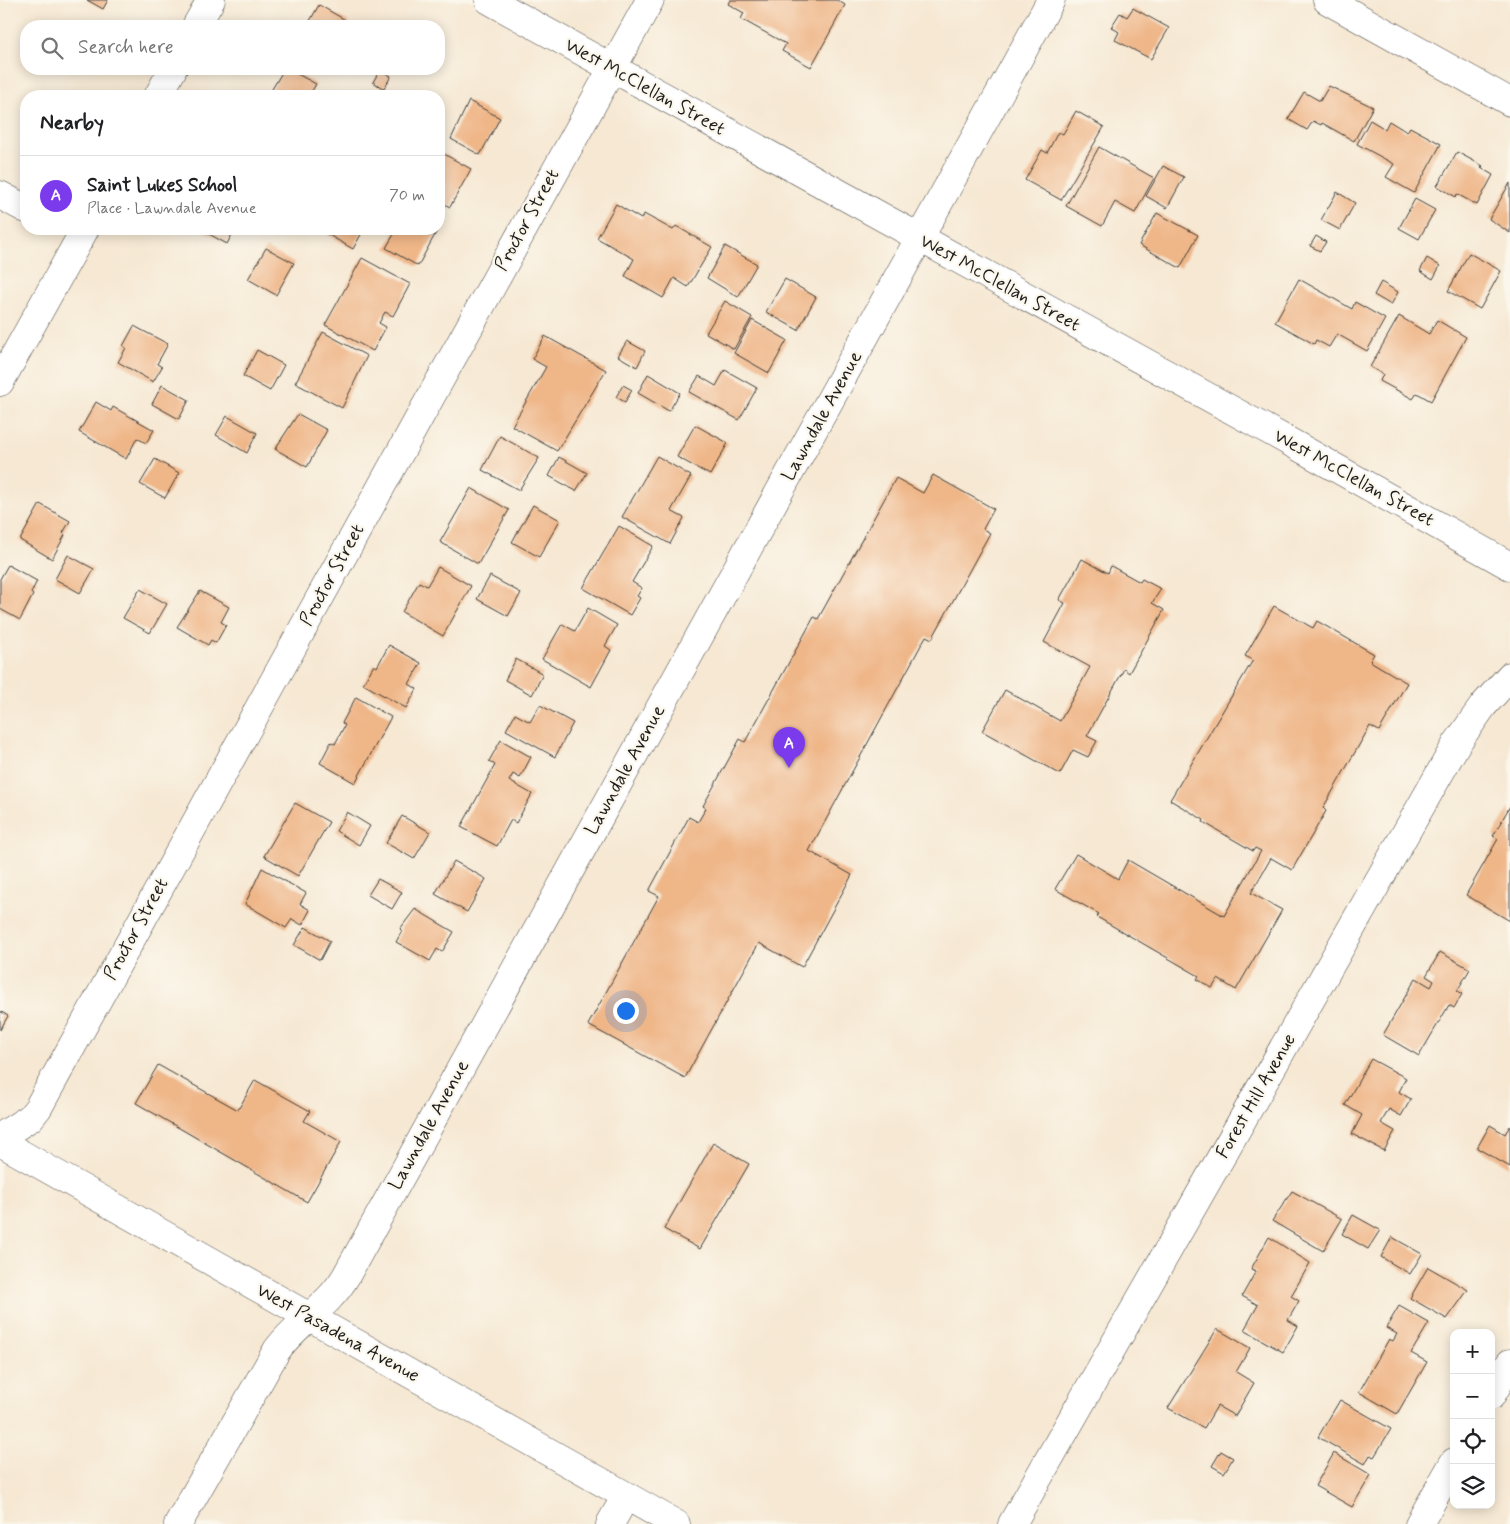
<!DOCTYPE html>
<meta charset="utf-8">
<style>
body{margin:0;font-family:Mynerve,sans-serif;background:#f2f2f2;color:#202124}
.controls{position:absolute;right:15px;bottom:15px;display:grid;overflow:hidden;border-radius:10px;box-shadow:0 2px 12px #0003}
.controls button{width:45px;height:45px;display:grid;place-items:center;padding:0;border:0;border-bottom:1px solid #e0e0e0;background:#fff;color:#202124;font:25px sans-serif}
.you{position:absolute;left:625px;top:1010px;width:18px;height:18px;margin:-12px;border:4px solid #fff;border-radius:50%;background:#1a73e8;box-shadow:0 0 0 8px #1a73e833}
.badge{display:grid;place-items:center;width:32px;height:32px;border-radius:50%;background:#7c3aed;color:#fff;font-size:16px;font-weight:700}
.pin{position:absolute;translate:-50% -41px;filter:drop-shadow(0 1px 2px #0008)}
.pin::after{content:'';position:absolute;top:26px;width:18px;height:15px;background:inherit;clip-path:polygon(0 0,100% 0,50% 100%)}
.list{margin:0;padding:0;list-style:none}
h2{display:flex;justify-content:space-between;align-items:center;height:65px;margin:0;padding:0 20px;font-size:21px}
h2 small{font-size:16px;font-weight:400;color:#757577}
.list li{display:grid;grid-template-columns:32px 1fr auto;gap:15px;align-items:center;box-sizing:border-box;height:80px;padding:0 20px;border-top:1px solid #e0e0e0}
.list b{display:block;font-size:19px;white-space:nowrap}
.list p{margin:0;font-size:16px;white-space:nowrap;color:#757577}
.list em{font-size:16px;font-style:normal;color:#757577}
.icon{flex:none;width:28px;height:28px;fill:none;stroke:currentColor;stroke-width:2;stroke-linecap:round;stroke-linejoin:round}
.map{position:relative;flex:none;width:1510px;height:1524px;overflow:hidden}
.search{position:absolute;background:#fff;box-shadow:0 2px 12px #0003;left:20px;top:20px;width:425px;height:55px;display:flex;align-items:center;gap:12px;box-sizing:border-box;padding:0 18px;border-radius:20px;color:#757577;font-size:19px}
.panel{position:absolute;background:#fff;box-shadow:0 2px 12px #0003;left:20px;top:90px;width:425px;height:145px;border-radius:20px}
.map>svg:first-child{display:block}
.building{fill:#efb688}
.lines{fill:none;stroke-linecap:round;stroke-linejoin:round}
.minor-casing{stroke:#3d3b37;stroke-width:29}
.minor{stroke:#fff;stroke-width:28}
.labels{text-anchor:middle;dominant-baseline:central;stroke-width:4.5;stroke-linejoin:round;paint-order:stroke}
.street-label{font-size:19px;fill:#1c1c1c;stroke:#fbf7ec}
</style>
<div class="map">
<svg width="1510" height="1524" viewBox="0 0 1510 1524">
<rect width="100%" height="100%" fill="#fbf7ec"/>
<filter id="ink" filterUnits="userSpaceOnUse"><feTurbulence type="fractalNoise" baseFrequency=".02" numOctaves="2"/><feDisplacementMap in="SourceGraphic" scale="10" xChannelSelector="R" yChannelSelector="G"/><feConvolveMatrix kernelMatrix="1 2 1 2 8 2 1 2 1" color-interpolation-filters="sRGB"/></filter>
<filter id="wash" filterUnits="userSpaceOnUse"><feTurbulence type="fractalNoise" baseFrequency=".0096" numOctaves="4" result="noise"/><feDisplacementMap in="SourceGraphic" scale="20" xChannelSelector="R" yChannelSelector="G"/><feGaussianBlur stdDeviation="1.12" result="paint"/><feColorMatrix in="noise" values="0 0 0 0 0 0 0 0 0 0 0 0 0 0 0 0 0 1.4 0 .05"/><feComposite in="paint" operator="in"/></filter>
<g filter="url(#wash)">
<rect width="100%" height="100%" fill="#f6e8d3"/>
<g id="blocks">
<!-- building -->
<path class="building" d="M87 0H108L103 9Z
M730 0H837L845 5 811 67 782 51 786 44 741 19 744 13 728 4Z
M319 5 349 22 347 26H307Z
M1133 8 1169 28 1151 59 1115 40 1119 32 1111 27 1120 13 1127 17Z
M284 69H288L316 84 309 96H268Z
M380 70 391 76 384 89 373 82Z
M1329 86 1373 107 1354 141 1322 123 1321 125 1313 121 1307 130 1288 119 1304 92 1320 101Z
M469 101 500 118 480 155 451 139Z
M1076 111 1104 127 1061 200 1025 180 1042 150 1047 153 1058 132 1063 134Z
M1370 120 1385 129 1389 121 1407 132 1410 127 1441 144 1414 193 1386 177 1394 164 1357 144Z
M1099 147 1154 178 1135 213 1115 202 1102 226 1066 206Z
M1457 152 1483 166 1481 168 1493 175 1477 205 1457 194 1456 197 1437 186Z
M444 154 471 169 450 207 439 201V163Z
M1163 166 1184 177 1167 208 1146 196Z
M1510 183V233L1489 219Z
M1337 192 1355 203 1340 230 1321 220Z
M1415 199 1435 210 1419 239 1399 228Z
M616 204 641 219 644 214 673 230 676 226 712 247 688 287 674 278 663 298 625 276 634 259 597 238Z
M1157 213 1198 235 1180 268 1139 245Z
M200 229H235L227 244Z
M331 229H364L353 249 327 234Z
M397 229H438L418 266 386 248Z
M1316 236 1326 242 1320 251 1310 246Z
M725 246 757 264 738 297 707 278Z
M266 248 294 263 276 295 248 279Z
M1469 253 1501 271 1480 309 1448 291Z
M362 258 410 284 393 316 385 312 379 323 386 327 373 351 325 325Z
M1427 258 1440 266 1433 279 1420 271Z
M785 279 816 297 798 330 766 312Z
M1299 279 1352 309 1355 302 1385 319 1367 351 1337 334 1329 347 1316 340 1314 344 1275 322Z
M1381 282 1398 292 1391 305 1374 295Z
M725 301 752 317 734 349 706 333Z
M1399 316 1429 334 1437 320 1466 337 1431 401 1417 393 1413 399 1380 381 1383 374 1370 367Z
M752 320 787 340 769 373 734 353Z
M134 326 168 344 157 364 162 367 153 382 118 362 126 348 123 346Z
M323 332 367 356 342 408 295 383Z
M545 336 606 370 557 451 512 426 546 367 532 359Z
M627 341 645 351 637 367 618 356Z
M257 350 284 365 270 391 243 376Z
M725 370 757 388 739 420 689 392 699 376 716 386Z
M648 374 680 393 669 411 638 393Z
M162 385 189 400 179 419 152 404Z
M623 385 632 390 625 402 616 397Z
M96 402 111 411 113 407 154 430 146 443 137 438 126 459 79 432Z
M298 414 327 430 307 467 275 449Z
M227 416 257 433 247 453 216 435Z
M695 425 728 443 710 475 677 457Z
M500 436 539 458 519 490 482 470Z
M657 456 691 476 671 511 684 518 670 544 622 517Z
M559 457 587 473 576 491 549 476Z
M155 459 179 473 165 498 140 484Z
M933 475 994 509 983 529 990 533 932 639 926 636 809 851 852 875 802 967 759 943 685 1078 588 1025 659 896 649 891 689 817 698 822 706 808 703 806 740 739 745 742 814 617 818 619 896 478 923 493Z
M471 488 509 510 478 564 440 542Z
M40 504 70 521 63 533 65 535 52 559 20 540Z
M533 505 560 520 539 557 512 542Z
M619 526 653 546 632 582 642 588 637 596 640 598 630 615 583 588Z
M68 555 94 569 80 593 55 579Z
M1082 559 1108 573 1111 566 1140 582 1142 579 1161 589 1152 603 1164 610 1129 673 1124 669 1087 736 1097 741 1088 757 1073 750 1060 774 982 731 1005 690 1060 721 1090 667 1044 642 1065 603 1059 600Z
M8 565 37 581 31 593 33 595 20 620 0 609V579Z
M438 567 471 586 443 636 402 612 419 582 427 586Z
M490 576 521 593 508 616 477 599Z
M140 589 167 604 150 633 123 618Z
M200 591 229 607 221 622 226 625 216 643 211 640 208 645 177 627Z
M1274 606 1313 628 1317 621 1374 654 1370 661 1407 683 1379 731 1370 726 1323 808 1326 811 1292 870 1271 858 1251 893 1282 910 1236 990 1218 979 1212 988 1197 979 1199 976 1097 917 1099 914 1055 889 1076 854 1118 879 1128 860 1224 916 1261 851 1255 848 1253 851 1203 822 1204 820 1170 800 1253 660 1245 656Z
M588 608 617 625 605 646 611 650 591 687 542 659 562 624 575 631Z
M389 645 421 663 409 684 417 689 406 708 363 684 374 665 377 667Z
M516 659 543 674 532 695 505 680Z
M356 697 391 717 355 783 320 763 331 742 335 744 345 725 342 723Z
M540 705 573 723 555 757 506 730 515 714 530 722Z
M501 740 531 757 520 778 513 774 509 781 532 794 516 823 511 820 497 846 461 827 495 765 489 761Z
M295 803 329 822 298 876 264 856Z
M1510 806V921L1466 895 1498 839 1493 836Z
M347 812 370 826 359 845 336 831Z
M402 816 430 832 414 859 386 843Z
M454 861 486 879 467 912 435 894Z
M262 868 306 893 300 904 310 910 302 925 292 919 286 928 245 904Z
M378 879 402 892 392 909 368 895Z
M415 909 454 932 442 952 437 949 430 961 396 942 402 931 400 929Z
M305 927 330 941 320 960 294 945Z
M1440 952 1470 969 1457 991 1462 994 1454 1008 1449 1005 1419 1056 1383 1035 1416 978 1431 987 1434 981 1426 976Z
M0 1011 8 1016 0 1030Z
M1371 1059 1406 1078 1399 1092 1411 1099 1401 1116 1389 1109 1381 1123 1395 1131 1384 1151 1352 1134 1362 1115 1345 1105Z
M158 1065 238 1110 255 1080 310 1111 304 1121 341 1142 307 1202 136 1103Z
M1490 1125 1505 1134 1510 1126V1167L1477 1148Z
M713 1143 749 1164 700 1249 664 1229Z
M1292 1191 1342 1219 1323 1251 1272 1221Z
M1353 1215 1380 1230 1368 1249 1342 1234Z
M1269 1237 1310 1263 1291 1296 1299 1301 1288 1320 1298 1326 1283 1352 1244 1330 1258 1305 1242 1296 1256 1271 1251 1269Z
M1392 1237 1422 1254 1410 1274 1381 1257Z
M1428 1267 1468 1290 1447 1319 1410 1298Z
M1399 1306 1429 1323 1411 1353 1427 1362 1397 1414 1359 1392 1389 1339 1393 1341 1397 1334 1386 1328Z
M1217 1329 1250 1348 1236 1372 1254 1383 1235 1416 1217 1406 1204 1428 1168 1408Z
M1340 1400 1391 1429 1374 1457 1370 1455 1365 1464 1318 1437Z
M1221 1451 1233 1458 1224 1473 1212 1466Z
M1334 1453 1371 1475 1352 1507 1315 1486Z"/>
</g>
</g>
<g filter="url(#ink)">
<use href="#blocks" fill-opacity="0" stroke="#3d3b37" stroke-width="1"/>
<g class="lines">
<defs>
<path id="minor" d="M489 0 1297 446 1510 566
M1327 0 1510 102
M196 26 211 0
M158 96 173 69
M0 195 26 209
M0 382 85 229
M0 1137 30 1118 38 1108 650 0
M0 1142 676 1524
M1491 1396 1510 1363
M178 1524 277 1350C297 1322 328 1307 346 1276L1051 0
M610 1524 626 1496
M1012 1524 1457 743 1483 706 1510 676
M1419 1524 1454 1462"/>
</defs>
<!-- minor casing -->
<use href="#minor" class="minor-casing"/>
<!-- minor -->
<use href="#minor" class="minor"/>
</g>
</g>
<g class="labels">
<!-- street labels -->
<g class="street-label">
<text transform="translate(645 87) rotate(29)">West McClellan Street</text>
<text transform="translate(527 220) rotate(-61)">Proctor Street</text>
<text transform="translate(1000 283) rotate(29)">West McClellan Street</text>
<text transform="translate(822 416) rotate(-61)">Lawndale Avenue</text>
<text transform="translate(1354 478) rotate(29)">West McClellan Street</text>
<text transform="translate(332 575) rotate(-61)">Proctor Street</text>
<text transform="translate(625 770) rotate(-61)">Lawndale Avenue</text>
<text transform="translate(136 929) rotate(-61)">Proctor Street</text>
<text transform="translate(1256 1096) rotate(-60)">Forest Hill Avenue</text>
<text transform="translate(429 1125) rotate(-61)">Lawndale Avenue</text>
<text transform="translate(338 1333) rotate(29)">West Pasadena Avenue</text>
</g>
</g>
</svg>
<div class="controls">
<button>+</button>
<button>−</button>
<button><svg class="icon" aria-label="locate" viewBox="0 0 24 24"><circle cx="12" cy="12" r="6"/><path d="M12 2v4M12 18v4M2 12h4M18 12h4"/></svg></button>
<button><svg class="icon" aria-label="layers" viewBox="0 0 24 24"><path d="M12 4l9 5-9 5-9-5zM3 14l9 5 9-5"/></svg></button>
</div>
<div class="you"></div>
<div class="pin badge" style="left:789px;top:768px">A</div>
<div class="search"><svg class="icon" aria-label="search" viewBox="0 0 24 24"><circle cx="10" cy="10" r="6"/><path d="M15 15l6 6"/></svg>Search here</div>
<section class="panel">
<h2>Nearby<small></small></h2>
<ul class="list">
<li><span class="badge">A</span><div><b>Saint Lukes School</b><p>Place · Lawndale Avenue</p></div><em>70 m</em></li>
</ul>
</section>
</div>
